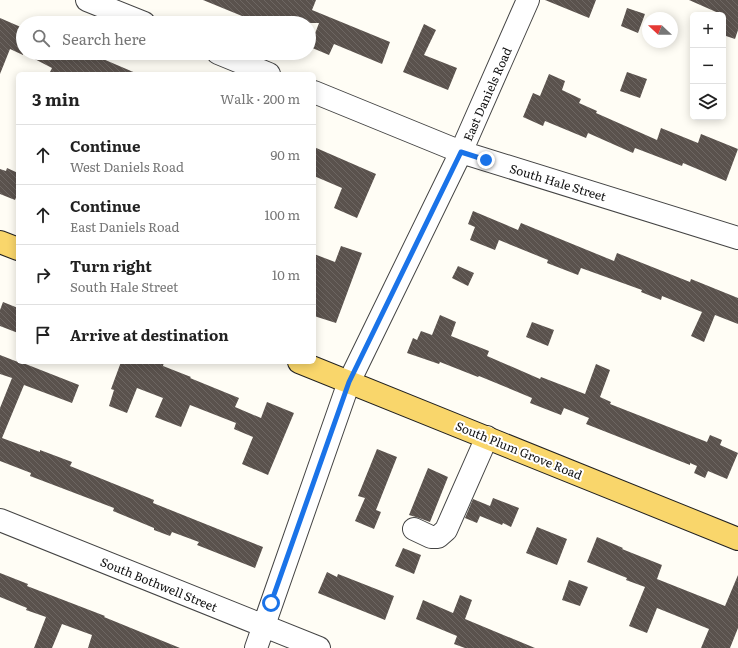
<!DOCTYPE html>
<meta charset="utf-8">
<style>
body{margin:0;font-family:Literata,serif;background:#f6f6f6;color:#222}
.controls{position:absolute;right:12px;top:12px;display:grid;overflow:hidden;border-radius:6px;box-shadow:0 2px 10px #0003}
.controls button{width:36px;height:36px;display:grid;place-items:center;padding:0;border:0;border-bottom:1px solid #e0e0e0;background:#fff;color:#222;font:20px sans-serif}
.compass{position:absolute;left:642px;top:12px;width:36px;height:36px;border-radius:50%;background:#fff;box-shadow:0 2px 10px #0003;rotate:292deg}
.stop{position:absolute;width:12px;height:12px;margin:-9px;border:3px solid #1a73e8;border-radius:50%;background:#fff}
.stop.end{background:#1a73e8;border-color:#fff;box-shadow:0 1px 4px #0008}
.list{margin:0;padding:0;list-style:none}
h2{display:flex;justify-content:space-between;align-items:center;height:52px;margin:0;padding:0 16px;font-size:17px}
h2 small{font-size:13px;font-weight:400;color:#767676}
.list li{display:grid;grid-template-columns:26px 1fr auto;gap:12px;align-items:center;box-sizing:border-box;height:60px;padding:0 16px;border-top:1px solid #e0e0e0}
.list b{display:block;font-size:15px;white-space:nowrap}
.list p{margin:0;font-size:13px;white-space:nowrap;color:#767676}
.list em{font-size:13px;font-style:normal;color:#767676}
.icon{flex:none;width:22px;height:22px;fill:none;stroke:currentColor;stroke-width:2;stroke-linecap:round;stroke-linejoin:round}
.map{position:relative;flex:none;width:738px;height:648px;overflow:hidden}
.search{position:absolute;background:#fff;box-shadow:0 2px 10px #0003;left:16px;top:16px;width:300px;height:44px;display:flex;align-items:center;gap:10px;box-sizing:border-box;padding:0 14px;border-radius:22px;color:#767676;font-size:15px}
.panel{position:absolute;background:#fff;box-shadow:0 2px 10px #0003;left:16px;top:72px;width:300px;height:292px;border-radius:6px}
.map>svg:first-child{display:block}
.building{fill:url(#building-back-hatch)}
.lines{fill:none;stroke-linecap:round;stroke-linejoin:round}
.minor-casing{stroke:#444;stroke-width:24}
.major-casing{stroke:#222;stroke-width:24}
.minor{stroke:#fff;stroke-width:22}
.major{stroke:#f9d66b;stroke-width:22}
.route{stroke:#1a73e8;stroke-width:5}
.labels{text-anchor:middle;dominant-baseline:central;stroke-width:4;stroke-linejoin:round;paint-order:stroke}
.street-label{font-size:12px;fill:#111;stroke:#fff}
</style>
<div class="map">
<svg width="738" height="648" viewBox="0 0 738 648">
<defs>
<pattern id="building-back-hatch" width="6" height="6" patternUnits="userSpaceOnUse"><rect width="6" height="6" fill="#5a524d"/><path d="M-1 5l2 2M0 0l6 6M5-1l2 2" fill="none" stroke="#6d6662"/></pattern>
</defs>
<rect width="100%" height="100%" fill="#fffdf5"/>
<!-- building -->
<path class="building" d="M203 0H316L312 10 390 42 382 64 334 44 329 55 310 47 319 23H259Z
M545 0H596L589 18Z
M689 0H738V30L735 39 723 35V15Z
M627 8 645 14 638 33 621 26Z
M0 18 23 28V53H79L95 60 96 56 138 74H49L52 68 23 53V55L10 49 0 74Z
M424 24 436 30 424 55 457 68 448 90 403 72Z
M627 72 647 79 640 98 620 91Z
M549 74 565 81 562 90 581 99 579 103 597 111 596 113 657 140 661 128 698 143 701 134 738 149 726 181 683 163 682 166 635 148 633 153 588 133 586 138 545 121 543 126 523 117 533 93 540 96Z
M314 147 376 174 357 218 334 208 342 188 314 176Z
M7 168 18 173V193L15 200 0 194V169L6 171Z
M473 211 518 230 521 223 614 261 617 253 690 282 691 279 738 298V324L715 315 704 342 691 336 702 312 662 296 661 300 641 292 642 290 581 268 578 275 547 263 548 260 499 240 495 250 470 240 475 227 468 224Z
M341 246 362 253 336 323 314 316V254L335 262Z
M458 266 474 273 468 286 452 278Z
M3 302 18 308V333L0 326V310Z
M440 315 456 322 451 336 489 351 487 356 540 379 541 377 585 394 596 364 610 370 600 397 611 402 610 404 707 442 710 435 722 440 720 445 738 453 727 479 708 471 705 478 694 473 697 466 690 463V465L586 424 589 418 564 408 561 415 530 403 532 398 479 376 478 377 440 362 439 364 407 353 413 338 417 340 421 331 432 335Z
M532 322 554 330 548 346 526 337Z
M0 355 23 364V363L79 385 72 403 24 385 2 438 40 452V450L72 462 70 466 154 500 153 503 263 547 255 568 197 545 199 542 172 532 170 536 154 530V528L113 511 114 508 30 476 31 473 0 461V408L12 378 0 374Z
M121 362H164L163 366 191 377 190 378 239 398 235 407 261 418 267 402 294 413 268 475 242 464 253 437 234 429 236 423 190 405 181 427 155 417 163 398 137 388 127 413 109 406 114 390 111 389Z
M377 449 397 457 376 510 381 512 374 529 355 521 365 498 358 496Z
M428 468 448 477 430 522 419 518 409 515Z
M493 498 519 508 511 527 503 523 502 525 480 516 477 523 465 518 473 499 490 506Z
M537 527 567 539 557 565 526 553Z
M597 537 623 548 622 549 662 565 657 579 725 606 738 575V628L730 648H701L709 629 657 608 647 633 629 626 645 587 626 580 627 578 587 562Z
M403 548 421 555 414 574 395 566Z
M327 572 337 577 338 574 394 596 385 620 318 593Z
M0 573 28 584 27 586 105 616 104 617 180 648H88L92 635 62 624 52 648H34L46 617 26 610 27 608 0 597Z
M569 580 588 587 580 606 562 600Z
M460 595 472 600 465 619 535 648H465L454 644 457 636 416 619 423 600 453 613Z"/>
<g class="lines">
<defs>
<path id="minor" d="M87 0 144 23
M218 53 269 74
M314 92 461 152 738 238
M0 520 319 648
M414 529 431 537H438L446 530 487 437
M256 648 349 382 461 152 528 0"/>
<path id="major" d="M0 242 18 249
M299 362 738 539"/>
</defs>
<!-- minor casing -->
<use href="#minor" class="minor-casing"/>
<!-- major casing -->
<use href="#major" class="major-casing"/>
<!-- minor -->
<use href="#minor" class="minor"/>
<!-- major -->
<use href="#major" class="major"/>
</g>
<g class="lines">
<!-- route -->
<path class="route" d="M271 603 349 382 461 152 486 160"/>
</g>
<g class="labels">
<!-- street labels -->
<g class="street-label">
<text transform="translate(487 94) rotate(-66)">East Daniels Road</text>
<text transform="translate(558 182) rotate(17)">South Hale Street</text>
<text transform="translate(519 450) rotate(22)">South Plum Grove Road</text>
<text transform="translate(159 584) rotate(22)">South Bothwell Street</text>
</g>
</g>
</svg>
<div class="controls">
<button>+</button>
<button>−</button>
<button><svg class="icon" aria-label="layers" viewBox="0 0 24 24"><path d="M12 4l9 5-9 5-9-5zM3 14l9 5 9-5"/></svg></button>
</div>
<svg class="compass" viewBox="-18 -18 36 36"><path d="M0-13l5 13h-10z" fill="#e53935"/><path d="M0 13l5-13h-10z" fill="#767676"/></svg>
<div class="stop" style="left:271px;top:603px"></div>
<div class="stop end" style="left:486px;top:160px"></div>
<div class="search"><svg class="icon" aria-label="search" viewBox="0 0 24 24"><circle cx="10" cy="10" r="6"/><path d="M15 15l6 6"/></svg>Search here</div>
<section class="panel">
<h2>3 min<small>Walk · 200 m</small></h2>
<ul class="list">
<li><svg class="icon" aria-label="ahead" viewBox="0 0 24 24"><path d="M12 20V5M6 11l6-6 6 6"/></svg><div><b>Continue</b><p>West Daniels Road</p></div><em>90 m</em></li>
<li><svg class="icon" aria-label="ahead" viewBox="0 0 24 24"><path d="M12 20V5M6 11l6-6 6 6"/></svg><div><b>Continue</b><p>East Daniels Road</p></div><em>100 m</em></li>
<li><svg class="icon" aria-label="right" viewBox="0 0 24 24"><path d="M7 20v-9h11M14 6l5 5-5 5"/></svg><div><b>Turn right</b><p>South Hale Street</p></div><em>10 m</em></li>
<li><svg class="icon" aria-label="arrive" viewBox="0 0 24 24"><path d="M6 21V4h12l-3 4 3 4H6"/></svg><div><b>Arrive at destination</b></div></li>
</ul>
</section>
</div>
